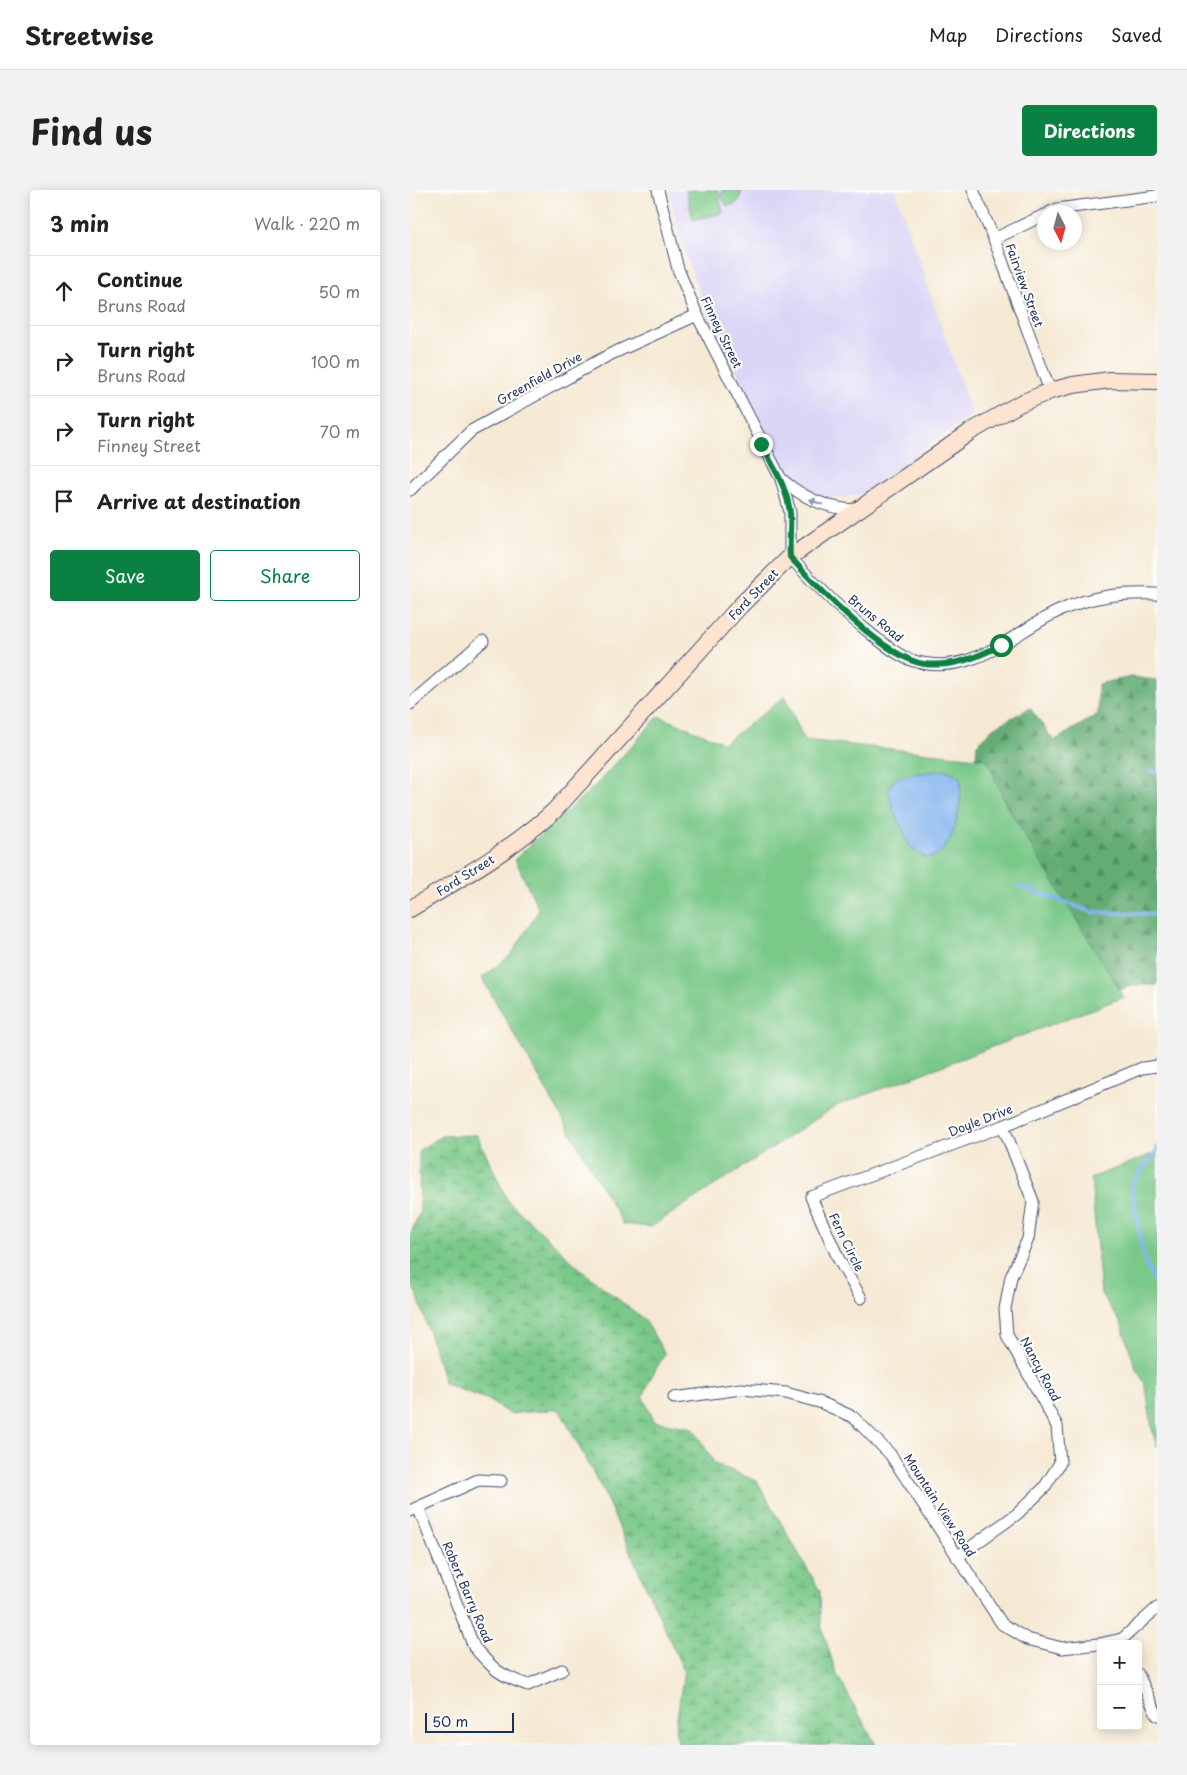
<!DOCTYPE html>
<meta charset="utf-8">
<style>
body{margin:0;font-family:"Playpen Sans",sans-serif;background:#f2f2f2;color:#222}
.controls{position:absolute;right:15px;bottom:15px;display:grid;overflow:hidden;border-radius:5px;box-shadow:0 2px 12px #0003}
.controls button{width:45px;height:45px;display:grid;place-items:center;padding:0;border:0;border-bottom:1px solid #e0e0e0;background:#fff;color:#222;font:25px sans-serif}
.compass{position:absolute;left:627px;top:15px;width:45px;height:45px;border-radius:50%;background:#fff;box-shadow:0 2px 12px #0003;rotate:174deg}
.scale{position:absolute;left:15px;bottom:12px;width:89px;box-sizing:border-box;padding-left:5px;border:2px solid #1b2f5e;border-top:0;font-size:14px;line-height:18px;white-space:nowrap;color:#1b2f5e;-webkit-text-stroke:4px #fdfcf7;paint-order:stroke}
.stop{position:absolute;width:15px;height:15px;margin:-11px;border:4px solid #0b8043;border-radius:50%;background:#fff}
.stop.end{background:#0b8043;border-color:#fff;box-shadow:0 1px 5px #0008}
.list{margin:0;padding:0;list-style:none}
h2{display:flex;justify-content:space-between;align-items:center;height:65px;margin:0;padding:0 20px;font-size:21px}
h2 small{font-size:16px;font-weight:400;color:#767676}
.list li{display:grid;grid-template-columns:32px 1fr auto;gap:15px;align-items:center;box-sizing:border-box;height:70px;padding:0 20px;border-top:1px solid #e0e0e0}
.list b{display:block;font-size:19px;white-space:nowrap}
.list p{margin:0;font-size:16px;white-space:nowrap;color:#767676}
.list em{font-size:16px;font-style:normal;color:#767676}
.actions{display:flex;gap:10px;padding:15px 20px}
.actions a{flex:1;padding:11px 0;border:1px solid #0b8043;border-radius:5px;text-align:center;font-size:18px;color:#0b8043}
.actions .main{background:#0b8043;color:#fff}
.icon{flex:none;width:28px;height:28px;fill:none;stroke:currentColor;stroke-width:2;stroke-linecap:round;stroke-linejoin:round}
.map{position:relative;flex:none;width:747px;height:1555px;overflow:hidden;border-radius:5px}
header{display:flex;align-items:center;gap:30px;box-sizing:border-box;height:70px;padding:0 25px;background:#fff;border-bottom:1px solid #e0e0e0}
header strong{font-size:24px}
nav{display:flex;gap:28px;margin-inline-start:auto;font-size:18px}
.intro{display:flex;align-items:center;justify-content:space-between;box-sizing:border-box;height:120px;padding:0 30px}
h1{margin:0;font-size:35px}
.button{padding:12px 22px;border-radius:5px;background:#0b8043;color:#fff;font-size:18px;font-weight:700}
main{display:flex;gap:30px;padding:0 30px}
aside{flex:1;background:#fff;border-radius:5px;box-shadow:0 2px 12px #0003}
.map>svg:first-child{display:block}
.built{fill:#dbd6f7}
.forest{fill:url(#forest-firs);stroke:#3f6e6a}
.wetland{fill:url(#wetland-marsh);stroke:#4a7c74}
.park{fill:#7ac989;stroke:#4a7c74}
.water{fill:#84b5f0;stroke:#5072a7}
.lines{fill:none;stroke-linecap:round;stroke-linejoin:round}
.stream{stroke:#84b5f0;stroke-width:4}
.street-casing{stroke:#3c4b70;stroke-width:13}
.secondary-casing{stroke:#3c4b70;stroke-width:18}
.street{stroke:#fff;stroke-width:11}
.secondary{stroke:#fde4d1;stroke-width:16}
.oneway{fill:#8d97ae}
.route{stroke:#0b8043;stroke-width:6}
.labels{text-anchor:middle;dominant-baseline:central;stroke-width:4.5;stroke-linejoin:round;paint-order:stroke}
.street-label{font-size:12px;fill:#1b2f5e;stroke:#fdfcf7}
</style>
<header>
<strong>Streetwise</strong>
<nav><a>Map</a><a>Directions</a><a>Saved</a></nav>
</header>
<div class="intro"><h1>Find us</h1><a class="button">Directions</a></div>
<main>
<aside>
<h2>3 min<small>Walk · 220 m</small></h2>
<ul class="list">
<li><svg class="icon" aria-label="ahead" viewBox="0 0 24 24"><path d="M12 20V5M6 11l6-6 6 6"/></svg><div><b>Continue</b><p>Bruns Road</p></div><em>50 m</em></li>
<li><svg class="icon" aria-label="right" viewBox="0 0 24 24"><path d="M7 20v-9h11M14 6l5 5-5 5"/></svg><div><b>Turn right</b><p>Bruns Road</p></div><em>100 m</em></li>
<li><svg class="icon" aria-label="right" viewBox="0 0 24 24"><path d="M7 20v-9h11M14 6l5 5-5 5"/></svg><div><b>Turn right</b><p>Finney Street</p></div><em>70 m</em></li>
<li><svg class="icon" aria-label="arrive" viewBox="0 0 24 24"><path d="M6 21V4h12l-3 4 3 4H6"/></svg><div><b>Arrive at destination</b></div></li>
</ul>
<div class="actions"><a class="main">Save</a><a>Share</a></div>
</aside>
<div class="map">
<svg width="747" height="1555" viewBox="0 0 747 1555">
<defs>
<pattern id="forest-firs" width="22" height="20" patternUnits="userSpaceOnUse" patternTransform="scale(1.25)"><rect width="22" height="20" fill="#63ad75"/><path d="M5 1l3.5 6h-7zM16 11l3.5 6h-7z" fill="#518d63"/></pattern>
<pattern id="wetland-marsh" width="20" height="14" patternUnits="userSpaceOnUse" patternTransform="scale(1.25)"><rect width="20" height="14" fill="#7ac989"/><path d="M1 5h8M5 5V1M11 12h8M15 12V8" fill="none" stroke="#63a473"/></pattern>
</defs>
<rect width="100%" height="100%" fill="#fdfcf7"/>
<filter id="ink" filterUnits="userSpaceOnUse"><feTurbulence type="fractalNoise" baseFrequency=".02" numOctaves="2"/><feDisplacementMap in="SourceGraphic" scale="10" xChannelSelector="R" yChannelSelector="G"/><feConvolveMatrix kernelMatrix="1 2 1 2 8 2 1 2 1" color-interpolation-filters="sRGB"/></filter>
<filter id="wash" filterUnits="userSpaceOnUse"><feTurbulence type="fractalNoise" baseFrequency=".0096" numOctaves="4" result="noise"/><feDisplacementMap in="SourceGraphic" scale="20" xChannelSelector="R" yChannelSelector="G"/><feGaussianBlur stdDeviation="1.12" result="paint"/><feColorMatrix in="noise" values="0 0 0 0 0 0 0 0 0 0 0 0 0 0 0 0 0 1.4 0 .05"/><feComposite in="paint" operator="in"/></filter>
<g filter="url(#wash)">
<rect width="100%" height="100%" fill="#f6e9d4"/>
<!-- built -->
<path class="built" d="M260 0H485L562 225 453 303 438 307 426 308 410 305 397 299 386 290 376 279 297 123 269 48Z"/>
<!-- forest -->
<path class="forest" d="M721 487 747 490V795H724L662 817 564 592 567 554 583 538 620 518 644 551 688 524V494Z"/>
<!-- wetland -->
<path class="wetland" d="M67 945 98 1011 176 1084 235 1130 255 1164 240 1189 233 1207 244 1231 283 1238 305 1274 347 1291 410 1401 411 1435 426 1483 466 1555H269L265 1541 274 1481 192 1299 149 1219 100 1224 76 1209 35 1194 8 1107 0 1092V1045L10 1022 9 960 31 946Z"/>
<!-- park -->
<path class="park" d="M276 0H308L313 23 283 30Z
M312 0H331L330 10 325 14 317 16 311 6Z
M375 507 394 550 577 569 596 615 714 807 426 916 241 1037 213 1034 72 788 101 765 129 720 105 669 187 594 249 526 314 553Z
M747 954V1257L742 1240 737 1204 734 1192 726 1179 711 1133 691 1104 681 988 745 963Z"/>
<!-- water -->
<path class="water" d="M537 580 550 587C553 607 546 655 525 666 523 668 517 667 514 667L500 656 484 621 478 601 484 589 503 584Z"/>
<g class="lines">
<!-- stream -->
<path class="stream" d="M742 581 747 583
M609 696 682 722 747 724
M747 960 721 995 735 1072 747 1098"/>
</g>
</g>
<g filter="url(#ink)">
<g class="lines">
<defs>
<path id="street" d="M248 0 268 79 287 125 371 289 380 322V367C406 396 435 424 466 448 477 456 488 466 501 470 521 477 544 476 564 468 595 457 621 433 651 420 685 405 711 403 747 404
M563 0 584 49 640 201
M640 22 647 19 747 6
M584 49 634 25
M371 289C393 308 417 319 446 320
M0 300 61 241 199 165 287 125
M0 514 73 451
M451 1108 429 1070 401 1007 593 936 732 878 747 876
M264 1208 331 1199 376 1203 412 1213 443 1227 480 1264 592 1434 617 1449 652 1458 689 1454 712 1449 747 1418
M8 1317 64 1457C84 1480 89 1485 118 1495L152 1480
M0 1321 68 1290 91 1291
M547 1367 607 1324 634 1298 650 1273 647 1236 597 1145 595 1119 601 1087 618 1049 623 1011 593 936
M728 1484 747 1525"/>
<path id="secondary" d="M0 719C50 689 101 660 144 621L331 415 380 367 560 242 609 214 640 201 663 195 700 190 747 191"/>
</defs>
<!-- street casing -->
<use href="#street" class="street-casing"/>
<!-- secondary casing -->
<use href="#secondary" class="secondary-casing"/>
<!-- street -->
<use href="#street" class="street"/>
<!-- secondary -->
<use href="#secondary" class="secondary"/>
</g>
<!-- one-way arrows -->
<defs><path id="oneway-solid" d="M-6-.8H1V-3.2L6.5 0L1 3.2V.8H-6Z" transform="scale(1.25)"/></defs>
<use class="oneway" href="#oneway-solid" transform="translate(406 312) rotate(-158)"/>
</g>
<g class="lines" filter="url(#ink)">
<!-- route -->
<path class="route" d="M351 254C363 276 377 297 380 323 381 337 379 352 380 367 407 397 475 468 514 474 543 477 566 468 591 455"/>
</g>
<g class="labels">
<!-- street labels -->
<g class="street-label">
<text transform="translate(615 95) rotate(70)">Fairview Street</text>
<text transform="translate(312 142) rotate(64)">Finney Street</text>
<text transform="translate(129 188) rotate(-29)">Greenfield Drive</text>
<text transform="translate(343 404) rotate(-46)">Ford Street</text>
<text transform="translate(466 428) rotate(39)">Bruns Road</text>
<text transform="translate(55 685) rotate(-32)">Ford Street</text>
<text transform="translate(570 930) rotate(-21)">Doyle Drive</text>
<text transform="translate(437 1052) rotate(64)">Fern Circle</text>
<text transform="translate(631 1179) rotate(62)">Nancy Road</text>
<text transform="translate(530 1315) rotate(57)">Mountain View Road</text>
<text transform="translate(58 1402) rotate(67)">Robert Barry Road</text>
</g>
</g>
</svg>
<div class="controls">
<button>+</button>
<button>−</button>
</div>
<svg class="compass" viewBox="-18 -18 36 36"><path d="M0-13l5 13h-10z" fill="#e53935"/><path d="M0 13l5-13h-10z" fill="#767676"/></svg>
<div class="scale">50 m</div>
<div class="stop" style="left:591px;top:455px"></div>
<div class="stop end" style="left:351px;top:254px"></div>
</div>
</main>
